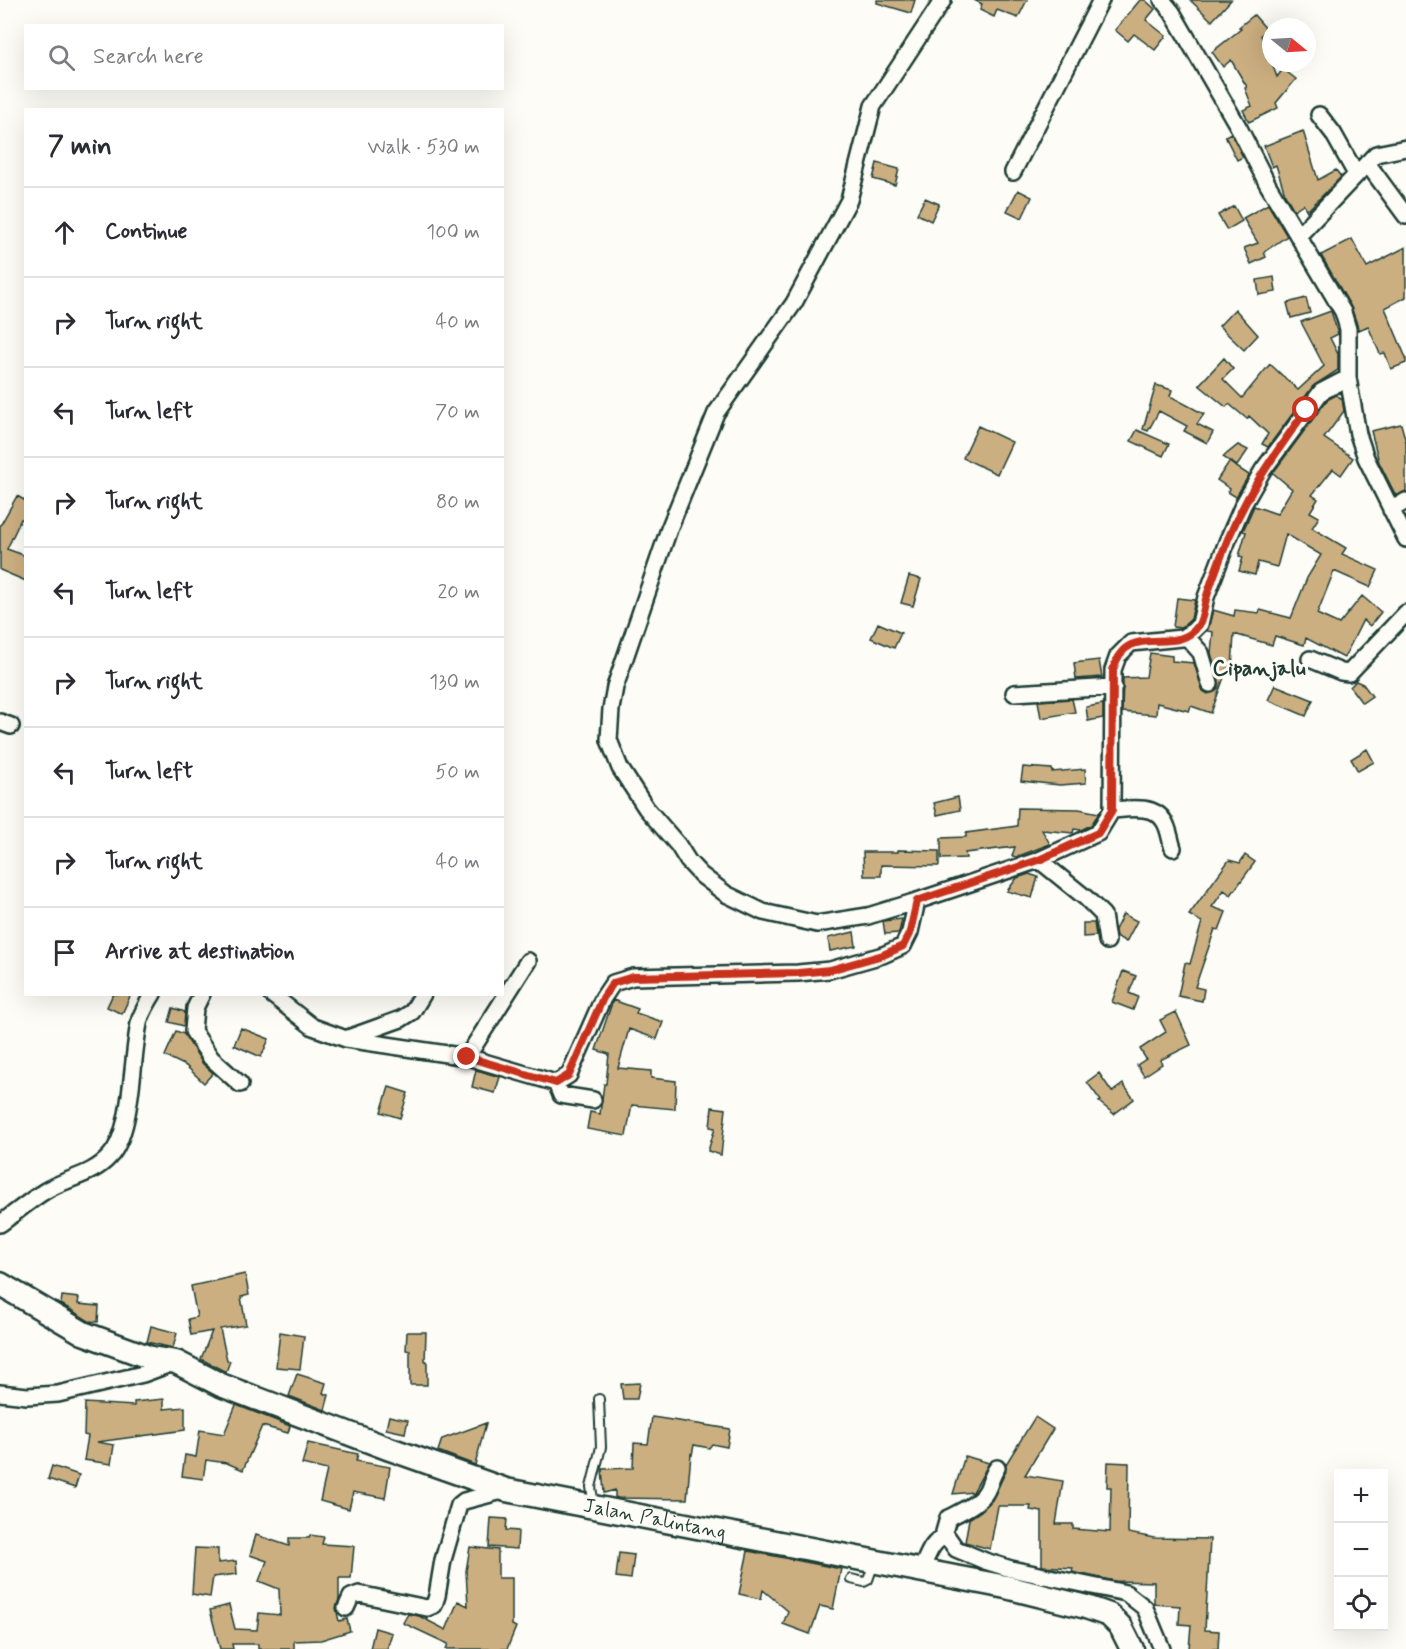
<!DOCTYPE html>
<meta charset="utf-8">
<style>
body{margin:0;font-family:Mynerve,sans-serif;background:#f7f7f7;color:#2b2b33}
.controls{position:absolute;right:18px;bottom:18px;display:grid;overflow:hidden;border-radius:0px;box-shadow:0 6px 24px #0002}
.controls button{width:54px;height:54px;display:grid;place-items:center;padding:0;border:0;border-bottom:2px solid #e1e1e2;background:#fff;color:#2b2b33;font:30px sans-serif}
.compass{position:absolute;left:1262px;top:18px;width:54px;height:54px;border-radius:50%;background:#fff;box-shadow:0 6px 24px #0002;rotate:108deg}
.stop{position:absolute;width:18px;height:18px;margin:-14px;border:4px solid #c8321e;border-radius:50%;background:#fff}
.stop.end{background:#c8321e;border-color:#fff;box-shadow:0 2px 6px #0008}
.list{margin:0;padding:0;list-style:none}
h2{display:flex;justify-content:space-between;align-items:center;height:78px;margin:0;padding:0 24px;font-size:26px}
h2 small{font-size:20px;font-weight:400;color:#7c7c81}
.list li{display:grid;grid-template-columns:39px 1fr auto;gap:18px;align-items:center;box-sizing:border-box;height:90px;padding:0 24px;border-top:2px solid #e1e1e2}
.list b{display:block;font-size:22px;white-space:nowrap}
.list em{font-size:20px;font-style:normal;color:#7c7c81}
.icon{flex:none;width:33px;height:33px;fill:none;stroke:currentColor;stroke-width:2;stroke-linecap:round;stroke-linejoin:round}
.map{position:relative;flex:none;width:1406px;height:1649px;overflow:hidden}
.search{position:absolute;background:#fff;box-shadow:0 6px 24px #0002;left:24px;top:24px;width:480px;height:66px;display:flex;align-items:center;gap:15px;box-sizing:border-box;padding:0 21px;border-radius:0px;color:#7c7c81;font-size:22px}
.panel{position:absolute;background:#fff;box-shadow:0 6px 24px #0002;left:24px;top:108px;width:480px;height:888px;border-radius:0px}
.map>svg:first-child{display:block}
.building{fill:#ccaf81;stroke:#1f3d34;stroke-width:1.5}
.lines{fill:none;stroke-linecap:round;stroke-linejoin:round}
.lane-casing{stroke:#1f3d34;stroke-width:12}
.street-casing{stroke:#1f3d34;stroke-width:20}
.secondary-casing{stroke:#1f3d34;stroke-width:27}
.lane{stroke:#fdfcf7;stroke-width:8}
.street{stroke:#fdfcf7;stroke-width:15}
.secondary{stroke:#fdfcf7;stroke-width:22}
.route{stroke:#c8321e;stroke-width:8}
.labels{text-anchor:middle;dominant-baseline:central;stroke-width:6;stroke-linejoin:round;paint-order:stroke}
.street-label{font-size:20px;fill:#1f3d34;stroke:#fdfcf7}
.quarter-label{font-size:22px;font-weight:bold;fill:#1f3d34;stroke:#fdfcf7}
</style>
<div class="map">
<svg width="1406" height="1649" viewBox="0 0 1406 1649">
<rect width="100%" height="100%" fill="#fdfcf7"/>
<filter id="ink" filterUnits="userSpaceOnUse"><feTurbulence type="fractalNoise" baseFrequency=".0167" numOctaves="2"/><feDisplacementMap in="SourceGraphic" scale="12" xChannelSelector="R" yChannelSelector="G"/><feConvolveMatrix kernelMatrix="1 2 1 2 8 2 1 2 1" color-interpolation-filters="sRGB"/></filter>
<g filter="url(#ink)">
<!-- building -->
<path class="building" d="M877 0H915L911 13 877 3Z
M974 0H1027L1018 18 997 10 994 17 980 10 982 4Z
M1140 0H1145L1155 9 1146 20 1166 36 1155 50 1134 34 1128 41 1115 30Z
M1190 0H1231L1212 21Z
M1254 15 1267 30 1261 35 1277 77 1283 69 1296 79 1276 103 1278 108 1249 122 1243 110 1252 106 1245 88 1247 87 1231 60 1223 67 1212 52 1241 29 1239 27Z
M1303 131 1318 180 1336 170 1341 177 1307 211 1303 204 1294 210 1285 194 1276 165 1272 167 1264 146Z
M1231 133 1243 157 1237 160 1225 136Z
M877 163 899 169 895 185 873 179Z
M1018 190 1032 197 1022 218 1007 211Z
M925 198 939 204 931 221 917 214Z
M1268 204 1287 236 1264 252 1266 257 1251 264 1244 248 1258 243 1243 218Z
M1234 206 1242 221 1227 230 1218 215Z
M1352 239 1367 267 1406 247V297L1385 308 1406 358V363L1391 369 1385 353 1380 354 1368 326 1359 330 1351 307 1321 255Z
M1274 277 1276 292 1259 295 1257 280Z
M1306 298 1310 313 1291 318 1287 303Z
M1235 309 1258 335 1244 350 1219 326Z
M1331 311 1338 334 1330 338 1338 354V370L1313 386 1268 447 1262 444 1268 434 1249 416 1247 419 1229 404 1226 407 1199 385 1224 358 1233 369 1223 379 1242 398 1270 364 1298 390 1324 366 1301 322Z
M1156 385 1172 390 1170 396 1204 414 1197 424 1213 432 1207 443 1184 431 1187 426 1159 411 1148 431 1143 429Z
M1336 395 1342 399 1344 411 1324 438 1353 458 1341 475 1333 469 1312 495 1318 499 1310 512 1319 517 1312 528 1346 548 1342 554 1378 570 1370 587 1334 571 1317 614 1339 624 1362 596 1381 612 1370 626 1363 620 1344 658 1306 638 1304 645 1275 636 1272 645 1234 634 1232 669H1227L1211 713 1191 706 1189 711 1157 703 1156 715 1122 712 1123 678 1146 677 1150 653 1172 656V661L1194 663 1203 691 1208 694 1217 690 1219 681 1211 653 1213 632 1207 631 1213 610 1234 616 1235 610 1259 613 1260 610 1291 618 1307 578 1321 555 1286 534 1277 567 1258 562 1255 575 1239 571 1243 557 1239 556 1246 532 1243 531 1254 506 1277 514 1292 489 1273 473 1327 400Z
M1401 424 1406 442V491L1396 496 1379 462 1371 431Z
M978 426 1012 442 997 474 963 458Z
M1137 430 1169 444 1163 456 1131 441Z
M1238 445 1248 450 1237 466 1223 457Z
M1229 462 1249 475 1236 497 1228 492 1230 489 1217 480Z
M17 496 26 501V521L21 519 7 549 26 556V581L0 570V526Z
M909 576 921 579 913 606 901 603Z
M1177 598 1195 600 1191 619 1181 628 1173 627Z
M878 623 901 633 894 648 871 638Z
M1099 660 1102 677 1076 679 1074 663Z
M1356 681 1363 684 1372 696 1362 703 1350 687Z
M1275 685 1313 700 1306 716 1268 700Z
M1072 699 1075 712 1041 718 1038 701Z
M1103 704V718L1088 721 1086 707Z
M1367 749 1374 762 1358 771 1351 759Z
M1023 767 1052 769V772L1085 769 1086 783 1060 785 1021 781Z
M958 797 960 810 937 815 934 803Z
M1018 808 1079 809 1099 813 1091 825 1081 830 1074 829 1073 833 1042 830 1050 844 1016 857 1012 856 1015 847 965 853 966 858 941 859V838L966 837V833L1017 826Z
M898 850 939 851V866L881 865V876H864L863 852H898Z
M1245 855 1255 862 1231 895 1224 890 1212 907 1226 912 1219 930 1215 929 1195 987 1204 989 1202 1001 1178 996 1185 963 1190 964 1202 922 1189 915 1229 860 1240 863Z
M1029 874 1038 877 1032 898 1007 891 1017 878Z
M1123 914 1137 921 1126 942 1116 936 1115 930Z
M902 919 899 933 885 934 883 921Z
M1083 923H1094L1096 936 1083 937Z
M854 932 856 946 830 951 828 938Z
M1123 971 1136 976 1129 993 1138 997 1133 1010 1112 1002Z
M113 994H131L122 1014 107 1007Z
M613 1000 638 1009 636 1013 663 1022 657 1039 629 1029 618 1068 651 1071V1078L676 1081 675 1109 632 1105 626 1136 587 1129 590 1112 600 1114 604 1084H606L609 1054 596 1050Z
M173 1008 185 1012 184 1026 169 1022Z
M1176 1012 1191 1045 1160 1060 1162 1064 1144 1076 1137 1065 1146 1059 1140 1049 1166 1032 1160 1020Z
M241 1028 269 1039 261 1057 234 1045Z
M176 1031 184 1034 203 1064 213 1073 204 1083 186 1066 165 1056Z
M476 1070 500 1077 495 1093 472 1087Z
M1099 1073 1112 1092 1123 1084 1134 1099 1114 1114 1099 1102 1101 1101 1087 1082Z
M389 1087 408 1093 400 1118 381 1112Z
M712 1107 726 1109 721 1155 708 1151 715 1128 710 1127Z
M245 1274 249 1295 241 1297 246 1325 220 1329 227 1360 230 1361 226 1372 201 1359 212 1331 191 1335 188 1319 197 1317 191 1286Z
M62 1296 79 1298 78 1304 99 1306 98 1322 89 1321 61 1304Z
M151 1326 177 1333 173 1348 147 1342Z
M280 1332 304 1336 300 1369 276 1367Z
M407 1332H426L425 1361H427V1385H410V1351L406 1350Z
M297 1374 326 1383 323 1393 329 1395 325 1410 289 1396Z
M640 1383 637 1399H623L621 1384Z
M164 1399V1409L185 1407V1430L97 1442 114 1445 111 1464 84 1460 88 1436 84 1435 85 1403 134 1406V1402Z
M236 1405 290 1426 288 1433 262 1426 243 1470 227 1463 206 1460 203 1479 182 1476 185 1455 196 1457 200 1430 224 1434Z
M389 1416 408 1420 405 1433 386 1429Z
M652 1417 730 1429 727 1447 712 1444 709 1448 694 1445 692 1455 691 1454 687 1499 618 1498 615 1497V1490L604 1493 602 1469 633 1468 634 1443 648 1444Z
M1035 1417 1053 1429 1025 1475 1063 1481 1056 1524H1073V1529L1110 1532 1111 1487H1107L1108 1462 1129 1463 1128 1533 1154 1538 1210 1539 1205 1630 1219 1631 1218 1649H1189L1191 1625 1179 1624 1180 1606 1154 1604V1582L1115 1581 1072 1572 1073 1568 1042 1566V1512L1030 1510 1031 1506H998L990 1549 965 1542 969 1519 981 1511 992 1500 1005 1473 1006 1464Z
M486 1423 475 1465 438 1451 442 1439Z
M308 1443 358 1454 356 1461 390 1467 385 1498 353 1492 349 1509 320 1501 327 1470 302 1464Z
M965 1456 989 1463 973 1492 953 1494Z
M52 1466 79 1475 75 1488 48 1479Z
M491 1518 507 1519 506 1530 518 1531 517 1549 489 1547Z
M256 1535 289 1546V1538H309L310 1535 324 1537 322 1544 354 1546 351 1578H339V1599L336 1608 339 1621 347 1619 350 1631 321 1640 294 1641V1649H258V1644H232L233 1649H220L210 1610 229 1605 235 1629 257 1630 259 1613 280 1615 279 1589 259 1581 267 1561 250 1555Z
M470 1547 498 1550V1578H512V1625L516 1627 507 1649H446L448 1644 403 1623 408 1614 419 1616 446 1630 458 1601 468 1606 466 1571Z
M195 1548 218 1549V1563L236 1561 237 1574 213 1577 210 1597 192 1594Z
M748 1551 841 1569 833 1609 820 1606 810 1634 783 1624 788 1611 763 1590 761 1599 739 1594Z
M619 1553 634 1555 631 1579 616 1577Z
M375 1628 392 1633 387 1649H370Z"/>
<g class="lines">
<defs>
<path id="lane" d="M594 1505 591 1487 601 1447 599 1399
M851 1579 864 1582 868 1580 874 1563"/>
<path id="street" d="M1162 0 1172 12 1239 128 1268 185 1343 312 1348 329V378L1358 434 1366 458 1406 539
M1319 115 1333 133 1356 174
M1367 163 1406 216
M1013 172 1101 0
M1299 235 1376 154 1406 148
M1391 510 1406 501
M1186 636 1201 653 1210 684
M1310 659 1341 672 1349 673 1406 613
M1014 693 1114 687
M0 722 11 726
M1112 810 1113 670 1118 656 1131 643 1182 638 1191 633 1200 624 1206 597 1227 542 1243 505 1263 470 1321 392 1348 378
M1039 860 1086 898 1103 915 1107 941
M917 901 868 916 817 924 763 912 726 894 701 875 688 861 678 845 646 808 620 768 609 740 611 709 615 687 669 529 716 413 794 303 849 200 873 106 943 0
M202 994 195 1008 193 1031 211 1058 240 1084
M271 994 313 1027 346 1039 467 1057 556 1083 569 1075 603 998 613 983 633 977 798 973 830 970 883 955 903 946 910 932 917 901 1039 860 1098 833 1112 810C1128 809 1154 804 1164 821 1169 828 1170 840 1173 848
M348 1038 401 1019 412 1012 423 994
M467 1057 528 961
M556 1083 561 1095 593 1100
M0 1224C15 1213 29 1201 45 1191 66 1178 92 1176 109 1157 134 1132 131 1055 140 1019 143 1011 148 1002 153 994
M0 1393 27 1396 58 1394 143 1374 173 1363
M997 1468C992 1475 991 1482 987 1490 981 1503 960 1512 948 1518L944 1532 956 1549 985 1561 1011 1569 1126 1593 1145 1608 1162 1649
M921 1570C927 1558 931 1540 946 1537
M346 1608 351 1597 359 1594 427 1608 434 1605 437 1596 443 1560 459 1505 464 1501 506 1490"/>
<g id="secondary">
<path id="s1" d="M0 1284 83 1333 151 1358 176 1362 221 1385 390 1449 506 1490 1006 1587 1086 1607 1109 1615 1121 1627 1132 1649"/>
</g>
</defs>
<!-- lane casing -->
<use href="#lane" class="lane-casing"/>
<!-- street casing -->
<use href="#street" class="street-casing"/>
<!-- secondary casing -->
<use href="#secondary" class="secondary-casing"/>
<!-- lane -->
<use href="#lane" class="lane"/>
<!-- street -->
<use href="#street" class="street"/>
<!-- secondary -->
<use href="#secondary" class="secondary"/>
</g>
</g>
<g class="lines" filter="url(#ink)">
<!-- route -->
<path class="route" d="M467 1057 556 1083 569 1075 603 998 613 983 633 977 798 973 830 970 883 955 903 946 910 932 917 901 1039 860 1098 833 1112 810 1113 670C1126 619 1176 658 1198 626 1203 619 1204 607 1206 599 1212 579 1220 559 1228 539 1249 489 1275 454 1306 410"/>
</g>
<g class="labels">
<!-- street labels -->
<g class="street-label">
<text stroke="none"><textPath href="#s1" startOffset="700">Jalan Palintang</textPath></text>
</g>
<!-- quarter labels -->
<g class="quarter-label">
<text x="1259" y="669">Cipanjalu</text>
</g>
</g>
</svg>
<div class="controls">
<button>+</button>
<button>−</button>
<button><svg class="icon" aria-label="locate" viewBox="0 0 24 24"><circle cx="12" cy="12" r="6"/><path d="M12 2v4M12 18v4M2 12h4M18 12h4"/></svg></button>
</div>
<svg class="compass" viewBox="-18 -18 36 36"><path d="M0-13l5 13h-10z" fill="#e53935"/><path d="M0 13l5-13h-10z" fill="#7c7c81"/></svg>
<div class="stop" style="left:1306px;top:410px"></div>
<div class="stop end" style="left:467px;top:1057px"></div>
<div class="search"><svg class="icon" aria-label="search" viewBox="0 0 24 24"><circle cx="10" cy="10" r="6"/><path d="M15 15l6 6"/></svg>Search here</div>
<section class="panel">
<h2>7 min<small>Walk · 530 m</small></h2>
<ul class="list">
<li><svg class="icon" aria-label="ahead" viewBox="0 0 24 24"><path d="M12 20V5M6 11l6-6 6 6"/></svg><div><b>Continue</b></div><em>100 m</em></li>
<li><svg class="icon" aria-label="right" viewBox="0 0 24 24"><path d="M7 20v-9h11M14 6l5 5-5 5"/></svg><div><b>Turn right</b></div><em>40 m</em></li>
<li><svg class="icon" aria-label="left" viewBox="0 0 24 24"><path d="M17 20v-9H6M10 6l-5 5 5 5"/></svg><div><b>Turn left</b></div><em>70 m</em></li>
<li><svg class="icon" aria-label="right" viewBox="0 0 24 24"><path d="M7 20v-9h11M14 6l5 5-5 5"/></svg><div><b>Turn right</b></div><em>80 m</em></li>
<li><svg class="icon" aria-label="left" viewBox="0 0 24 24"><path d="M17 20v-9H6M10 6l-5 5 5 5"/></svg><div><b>Turn left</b></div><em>20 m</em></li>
<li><svg class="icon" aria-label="right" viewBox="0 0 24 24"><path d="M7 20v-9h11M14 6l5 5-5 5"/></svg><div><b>Turn right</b></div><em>130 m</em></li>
<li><svg class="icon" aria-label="left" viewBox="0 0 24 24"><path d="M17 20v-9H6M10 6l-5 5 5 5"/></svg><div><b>Turn left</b></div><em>50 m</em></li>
<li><svg class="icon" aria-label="right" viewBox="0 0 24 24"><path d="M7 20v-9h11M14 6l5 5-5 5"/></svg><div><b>Turn right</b></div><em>40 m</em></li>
<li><svg class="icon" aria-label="arrive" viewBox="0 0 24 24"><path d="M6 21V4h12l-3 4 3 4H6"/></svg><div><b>Arrive at destination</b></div></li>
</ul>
</section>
</div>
